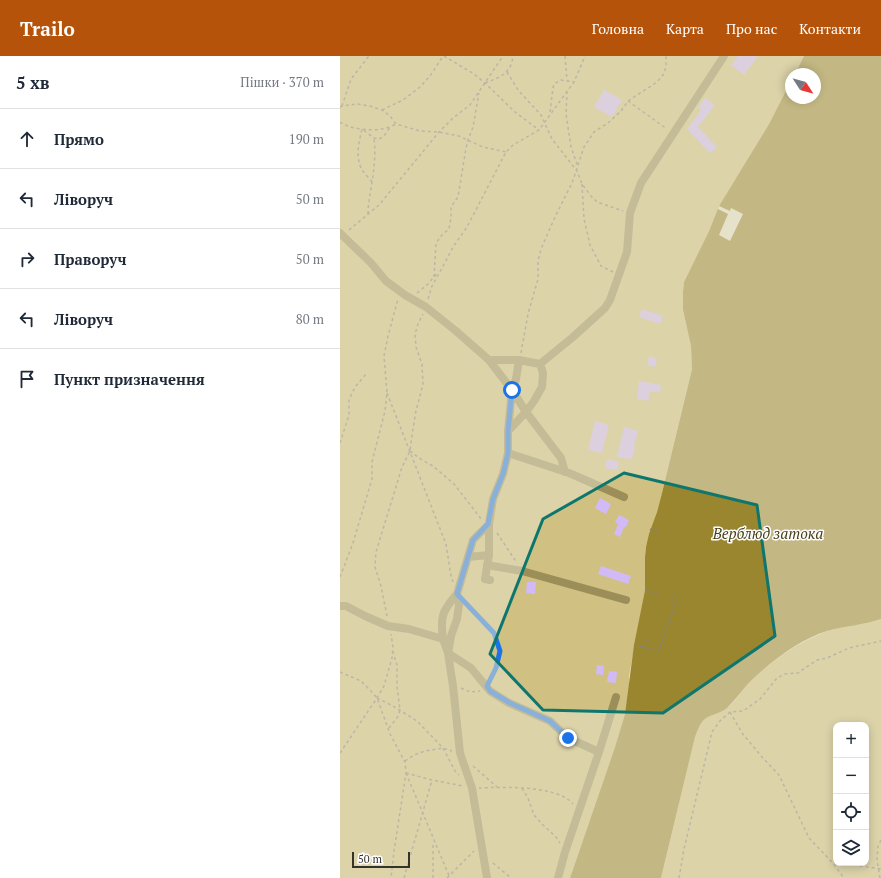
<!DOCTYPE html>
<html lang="uk">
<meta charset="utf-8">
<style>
body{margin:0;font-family:"PT Serif",serif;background:#f6f6f7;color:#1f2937}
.controls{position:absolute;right:12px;bottom:12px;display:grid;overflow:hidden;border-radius:8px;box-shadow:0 2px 10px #0003}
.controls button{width:36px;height:36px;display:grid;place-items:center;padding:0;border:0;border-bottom:1px solid #e0e1e3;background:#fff;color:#1f2937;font:20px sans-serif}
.compass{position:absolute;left:445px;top:12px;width:36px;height:36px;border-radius:50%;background:#fff;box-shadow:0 2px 10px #0003;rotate:126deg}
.scale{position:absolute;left:12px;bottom:10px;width:58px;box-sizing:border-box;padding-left:4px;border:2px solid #35322a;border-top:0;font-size:11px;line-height:14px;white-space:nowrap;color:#35322a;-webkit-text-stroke:3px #fff;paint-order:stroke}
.stop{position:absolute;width:12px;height:12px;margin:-9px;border:3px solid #1a73e8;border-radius:50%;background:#fff}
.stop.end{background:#1a73e8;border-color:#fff;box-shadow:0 1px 4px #0008}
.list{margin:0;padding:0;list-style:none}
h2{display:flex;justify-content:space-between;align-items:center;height:52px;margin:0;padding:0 16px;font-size:17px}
h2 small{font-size:13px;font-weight:400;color:#747a83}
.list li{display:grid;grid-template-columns:26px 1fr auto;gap:12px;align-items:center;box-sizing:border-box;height:60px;padding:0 16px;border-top:1px solid #e0e1e3}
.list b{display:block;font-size:15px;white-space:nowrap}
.list em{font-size:13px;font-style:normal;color:#747a83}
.icon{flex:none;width:22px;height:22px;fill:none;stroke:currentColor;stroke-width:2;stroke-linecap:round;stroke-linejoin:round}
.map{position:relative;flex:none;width:541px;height:822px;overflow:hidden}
header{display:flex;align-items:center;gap:24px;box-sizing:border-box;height:56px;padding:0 20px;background:#b45309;color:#fff}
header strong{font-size:19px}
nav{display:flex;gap:22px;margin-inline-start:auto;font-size:14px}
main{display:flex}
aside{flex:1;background:#fff}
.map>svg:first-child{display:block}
.green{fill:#d0c182;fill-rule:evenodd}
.water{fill:#9a862e}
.pier{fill:#e6e1cb}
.building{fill:#d1baf6}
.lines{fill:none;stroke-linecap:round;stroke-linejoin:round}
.path{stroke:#878375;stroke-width:1.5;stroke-dasharray:3 3;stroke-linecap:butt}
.minor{stroke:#9c8e58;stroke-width:8}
.route{stroke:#1a73e8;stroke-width:5}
.marked{fill:none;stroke:#0f766e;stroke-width:3;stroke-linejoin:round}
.labels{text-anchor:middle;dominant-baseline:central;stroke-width:3;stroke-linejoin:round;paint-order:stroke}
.water-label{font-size:15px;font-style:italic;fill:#49411c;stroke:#fff}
</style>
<header>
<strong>Trailo</strong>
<nav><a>Головна</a><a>Карта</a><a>Про нас</a><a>Контакти</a></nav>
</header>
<main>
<aside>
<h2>5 хв<small>Пішки · 370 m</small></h2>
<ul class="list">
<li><svg class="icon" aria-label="ahead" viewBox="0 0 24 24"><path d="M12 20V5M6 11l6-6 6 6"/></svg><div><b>Прямо</b></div><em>190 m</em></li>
<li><svg class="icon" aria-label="left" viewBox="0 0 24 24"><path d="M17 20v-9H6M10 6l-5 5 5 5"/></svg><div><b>Ліворуч</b></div><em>50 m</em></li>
<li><svg class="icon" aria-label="right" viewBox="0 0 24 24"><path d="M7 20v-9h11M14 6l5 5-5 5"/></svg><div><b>Праворуч</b></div><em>50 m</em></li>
<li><svg class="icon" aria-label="left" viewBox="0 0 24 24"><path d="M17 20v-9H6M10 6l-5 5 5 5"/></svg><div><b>Ліворуч</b></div><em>80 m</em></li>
<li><svg class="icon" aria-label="arrive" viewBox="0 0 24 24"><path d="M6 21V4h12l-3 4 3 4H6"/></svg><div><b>Пункт призначення</b></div></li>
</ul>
</aside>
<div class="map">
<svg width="541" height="822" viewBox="0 0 541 822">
<rect width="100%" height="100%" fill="#e6e1cb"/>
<!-- green -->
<path class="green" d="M0 0H464L455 18H451V25L429 68 379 150 369 175 344 226 343 236V254L351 290 352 312 322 437 317 456 306 491 305 501V534L289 620V633L285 658 275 691 230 822H0Z
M541 563V822H321L355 681C358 674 360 665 368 661 374 658 381 657 387 652 395 646 400 637 407 629 429 606 456 588 485 576 502 569 523 570 541 563ZM496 669H526V807H496Z"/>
<!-- water -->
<path class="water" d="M464 0H541V563C524 569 505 570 487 575 460 583 427 608 407 629 400 637 394 645 387 652 381 657 374 658 368 661 360 665 358 674 355 681L321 822H230L275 691 285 658 294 589 305 534V501L306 491 309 478 317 456 322 437 352 313 351 290 343 254V236L344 226 369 175 379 150 429 68 451 25V42H475V18H455Z"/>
<!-- pier -->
<path class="pier" d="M379 150 390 155 391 152 403 158 390 185 379 179 388 158 378 153Z"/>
<!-- building -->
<path class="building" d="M398 0H418L404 19 391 9Z
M264 34 282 44 272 61 254 51Z
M365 42 375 49 358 71 377 91 370 97 347 73 361 54 358 52Z
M302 253 323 260 320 268 299 261Z
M309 300 317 303 315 311 307 309Z
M299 325 321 329 320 337 310 335 308 345 297 343Z
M255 365 269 369 262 397 248 394Z
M284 371 298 375 294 391 295 392 292 403 277 401Z
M267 403 279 406 277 414 265 412Z
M260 442 271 448 266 458 255 452Z
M279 459 289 464 286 471H284L280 481 274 478 278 468 275 466Z
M261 510 291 520 288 528 258 518Z
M187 526H196L195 538 186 537Z
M257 609 264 610 263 619 256 618Z
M269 615 277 616 276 627 267 626Z"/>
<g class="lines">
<!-- path -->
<path class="path" d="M104 0 134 18 145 27 175 56 199 74
M225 0 227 24
M167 16 178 34 201 59 212 83 237 115 242 128 251 140 257 146 283 155
M145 27C160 21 171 18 173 0
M227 35 226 58 231 91 238 111
M288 45 327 73
M2 50 11 23 29 0
M0 51 2 50 17 48 30 50 42 54 50 60 56 68 80 75 99 76 119 80 143 91 166 96
M42 54 63 44 80 31 90 20 103 0
M210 56 213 32 214 28 221 24 234 26
M0 66C10 73 29 75 41 73 46 73 52 70 56 68
M32 126C29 122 25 118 22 114 15 101 19 86 22 73L34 82 39 83 44 80 51 70
M242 128 244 163 250 189 261 210 273 216
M28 158C28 148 30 138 32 127 34 112 36 98 34 83
M9 174 39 149 99 76 113 62 130 49 163 0
M94 221 96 187 102 179 109 173 111 162V151L118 141 126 92 128 84 133 71 139 37
M77 237 88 228 98 216
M88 243 92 230 102 212 113 191 127 171 166 96 173 89 199 74 234 26 245 0
M181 297 188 258 198 223V205L201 193 215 161 232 127 244 91 254 76 268 67 281 55 288 45 317 26 323 19 326 11V0
M47 337 106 488 111 520 113 526
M0 387 9 359V344L15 331 26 318
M70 395 82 404 93 410 114 428 142 464
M310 473 320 479
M157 477 177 507
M0 521 13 487 32 423V406L45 355 47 337 44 300 48 280 58 243
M305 534 319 538
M127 549C140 561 157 575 159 594 160 603 154 616 150 624
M47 560 41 530 35 511 36 496 62 411 70 395 72 379 76 355 83 328 82 308 76 291 75 278 78 268 83 258
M294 589 319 595 328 568 337 545 331 540
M305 592 307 582
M0 616 21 625 30 634 37 642 50 678 65 706 66 717 54 795 51 822
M121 632 130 636 140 635
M37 642 53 650 77 665 103 692 115 715 119 719
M390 656 402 677 422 701 439 719 469 782 491 805 504 822
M49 672 57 662 60 654 57 630V609L53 596
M0 697 37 642 44 630 52 602 53 591 51 578
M65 705 74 699 85 695 103 692 112 695
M133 710 157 731
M66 717 92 724 123 730
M66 717 110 822
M139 732C162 731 218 729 233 748
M182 732 188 742 194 759 202 768 216 781 220 787
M153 807 171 822
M502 807 541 813
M64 822 92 724
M93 822V787
M107 822 134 795
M339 822 344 793 372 676 380 665 390 656 403 655 420 643 437 622 445 618 458 617 465 612 477 604 487 602 509 592 541 585
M540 822 537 804 538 790 541 784"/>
<!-- minor -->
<path class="minor" d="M0 177 31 207 46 225 65 239 86 251 116 275 149 304 172 334 168 375V397L163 418 153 443 149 468V499L145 523 150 524
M149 304H179L200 308
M179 304 176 323 172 334 186 356 221 402 225 416
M168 375 186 356 194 345 202 331 203 317 200 308 233 281 265 252 270 244 287 196 290 157 301 127 384 0
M168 397 229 417 284 441
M128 501 149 499
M147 509 182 515 286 544
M0 550H6L25 560 48 570 69 573 103 583 108 597 131 612 150 635 169 647 210 665 228 682 259 696
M103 583C100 561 102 555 117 538
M147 822 132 732 120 697 113 630 108 597 111 580 117 563 119 549 117 538 133 484 149 468
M218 822 225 796 259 696 276 641"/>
</g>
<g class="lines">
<!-- route -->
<path class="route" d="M172 334 168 375V397L163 418 153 443 148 468 133 484 117 538 154 577 160 595 156 612 147 630 150 635 170 647 210 665 228 682"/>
</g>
<!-- marked area -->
<path d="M0 0H541V822H0ZM284 417 417 449 435 580 323 657 203 654 150 598 203 463Z" fill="#e6e1cb" fill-opacity=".55" fill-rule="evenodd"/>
<path class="marked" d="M284 417 417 449 435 580 323 657 203 654 150 598 203 463Z"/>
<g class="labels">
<!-- water labels -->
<g class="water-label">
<text x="428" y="477">Верблюд затока</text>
</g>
</g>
</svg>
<div class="controls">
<button>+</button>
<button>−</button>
<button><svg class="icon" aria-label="locate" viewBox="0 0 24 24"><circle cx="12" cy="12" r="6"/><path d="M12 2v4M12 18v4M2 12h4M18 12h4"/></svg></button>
<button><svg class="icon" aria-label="layers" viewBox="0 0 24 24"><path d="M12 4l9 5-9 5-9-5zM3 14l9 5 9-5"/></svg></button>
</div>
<svg class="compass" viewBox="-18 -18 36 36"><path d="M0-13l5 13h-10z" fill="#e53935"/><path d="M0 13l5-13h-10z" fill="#747a83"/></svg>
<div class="scale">50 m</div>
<div class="stop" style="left:172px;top:334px"></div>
<div class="stop end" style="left:228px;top:682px"></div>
</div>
</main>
